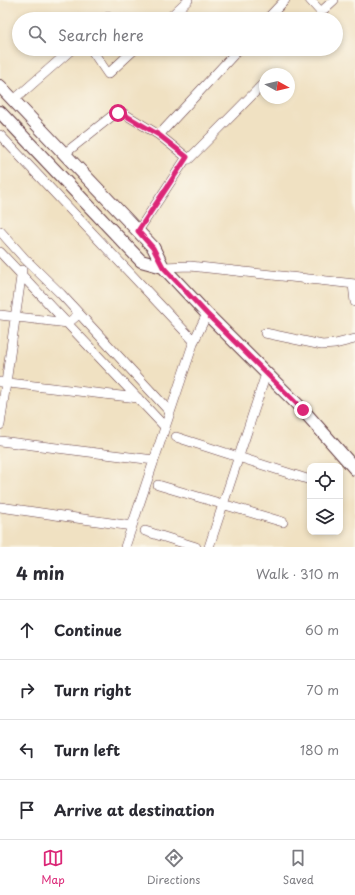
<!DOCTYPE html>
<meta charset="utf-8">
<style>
body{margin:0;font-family:"Playpen Sans",sans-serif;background:#f7f7f7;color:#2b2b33}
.controls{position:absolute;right:12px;bottom:12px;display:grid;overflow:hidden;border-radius:8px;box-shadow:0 2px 6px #0003}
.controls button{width:36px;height:36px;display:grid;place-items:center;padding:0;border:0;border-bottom:1px solid #e1e1e2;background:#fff;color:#2b2b33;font:20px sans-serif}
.compass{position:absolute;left:259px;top:68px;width:36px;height:36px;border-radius:50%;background:#fff;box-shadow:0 2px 6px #0003;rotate:98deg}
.stop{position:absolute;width:12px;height:12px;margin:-9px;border:3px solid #db2777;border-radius:50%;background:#fff}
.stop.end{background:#db2777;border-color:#fff;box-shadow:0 1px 4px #0008}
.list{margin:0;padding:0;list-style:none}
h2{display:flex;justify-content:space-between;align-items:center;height:52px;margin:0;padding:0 16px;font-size:17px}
h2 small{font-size:13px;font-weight:400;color:#7c7c81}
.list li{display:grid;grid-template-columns:26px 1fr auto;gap:12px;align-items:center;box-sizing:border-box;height:60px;padding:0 16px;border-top:1px solid #e1e1e2}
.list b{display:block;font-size:15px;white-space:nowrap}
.list em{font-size:13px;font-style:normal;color:#7c7c81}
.icon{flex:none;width:22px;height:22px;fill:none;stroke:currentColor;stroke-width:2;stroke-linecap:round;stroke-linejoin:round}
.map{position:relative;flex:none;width:355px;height:547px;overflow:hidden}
.search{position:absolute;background:#fff;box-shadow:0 2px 6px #0003;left:12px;right:12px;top:12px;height:44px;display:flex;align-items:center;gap:10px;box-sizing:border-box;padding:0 14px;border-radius:22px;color:#7c7c81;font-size:15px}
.sheet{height:292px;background:#fff}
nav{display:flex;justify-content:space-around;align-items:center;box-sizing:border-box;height:56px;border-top:1px solid #e1e1e2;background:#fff;font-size:11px;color:#7c7c81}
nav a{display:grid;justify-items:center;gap:2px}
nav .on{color:#db2777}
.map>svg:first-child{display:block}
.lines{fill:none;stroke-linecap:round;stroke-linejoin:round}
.street-casing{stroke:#633c42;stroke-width:10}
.secondary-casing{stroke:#633c42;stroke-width:14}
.street{stroke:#fff;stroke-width:9}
.secondary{stroke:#fff;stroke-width:12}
.route{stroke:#db2777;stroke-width:5}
</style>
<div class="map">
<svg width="355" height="547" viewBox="0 0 355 547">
<rect width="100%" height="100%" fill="#fbf7ec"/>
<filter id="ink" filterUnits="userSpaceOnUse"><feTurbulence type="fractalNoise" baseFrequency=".025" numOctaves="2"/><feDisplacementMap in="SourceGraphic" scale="8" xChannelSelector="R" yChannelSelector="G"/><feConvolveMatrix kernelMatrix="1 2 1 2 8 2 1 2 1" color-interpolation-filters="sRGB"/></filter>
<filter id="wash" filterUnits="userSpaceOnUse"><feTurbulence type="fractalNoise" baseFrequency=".012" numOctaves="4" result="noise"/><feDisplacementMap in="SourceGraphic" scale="16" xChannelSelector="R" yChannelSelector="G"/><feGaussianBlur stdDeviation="0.9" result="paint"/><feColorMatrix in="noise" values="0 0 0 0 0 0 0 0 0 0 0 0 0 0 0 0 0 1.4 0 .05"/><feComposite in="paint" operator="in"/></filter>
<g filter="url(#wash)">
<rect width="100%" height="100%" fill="#f0e1c2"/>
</g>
<g filter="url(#ink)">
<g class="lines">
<defs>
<path id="street" d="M310 0 320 11H322L334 0
M106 19 108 17
M168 19 188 0
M267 19 285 0
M91 49 108 74 135 49
M14 100 72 49
M0 135 194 341
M159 135 239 49
M64 154 112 116 118 113H123L159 135 189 159 265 82
M0 231 25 259 61 294 170 412
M138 231 187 157
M0 252 165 427
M163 267 190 266 355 284
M353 284 355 302
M0 315 68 323 79 314
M265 333 322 345 335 344 355 339
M0 382 138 398
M0 425 22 270
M176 437 307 479
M0 441 154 460
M158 485 283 522
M0 507 132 526
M145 531 196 547
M125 547 194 341 207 314
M209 547 266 374"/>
<path id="secondary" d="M0 86 153 247 163 267 207 314 303 410 355 469
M0 112 141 261 163 267"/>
</defs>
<!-- street casing -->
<use href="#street" class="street-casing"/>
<!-- secondary casing -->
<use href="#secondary" class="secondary-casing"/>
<!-- street -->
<use href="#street" class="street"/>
<!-- secondary -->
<use href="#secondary" class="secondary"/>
</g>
</g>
<g class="lines" filter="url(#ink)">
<!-- route -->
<path class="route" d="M118 113 123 114 159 135 187 157 138 231 153 248 163 267 207 314 303 410"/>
</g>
</svg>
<div class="controls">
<button><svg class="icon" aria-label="locate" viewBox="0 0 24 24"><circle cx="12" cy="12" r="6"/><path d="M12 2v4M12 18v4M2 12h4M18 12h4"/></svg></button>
<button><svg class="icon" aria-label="layers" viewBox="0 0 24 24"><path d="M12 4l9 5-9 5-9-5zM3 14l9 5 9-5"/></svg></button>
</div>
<svg class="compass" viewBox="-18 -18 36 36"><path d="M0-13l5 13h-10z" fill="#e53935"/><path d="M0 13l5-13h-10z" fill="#7c7c81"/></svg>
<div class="stop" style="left:118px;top:113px"></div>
<div class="stop end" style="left:303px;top:410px"></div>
<div class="search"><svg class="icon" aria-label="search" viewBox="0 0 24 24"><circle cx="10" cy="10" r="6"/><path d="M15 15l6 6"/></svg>Search here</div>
</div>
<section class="sheet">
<h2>4 min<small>Walk · 310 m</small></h2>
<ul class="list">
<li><svg class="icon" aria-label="ahead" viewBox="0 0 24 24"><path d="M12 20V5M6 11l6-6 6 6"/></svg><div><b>Continue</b></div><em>60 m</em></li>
<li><svg class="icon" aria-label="right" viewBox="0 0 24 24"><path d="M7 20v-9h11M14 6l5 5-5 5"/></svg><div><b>Turn right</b></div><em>70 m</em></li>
<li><svg class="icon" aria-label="left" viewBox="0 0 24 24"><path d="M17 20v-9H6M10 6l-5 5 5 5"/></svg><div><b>Turn left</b></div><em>180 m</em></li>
<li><svg class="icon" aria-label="arrive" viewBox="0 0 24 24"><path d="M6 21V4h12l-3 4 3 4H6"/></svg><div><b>Arrive at destination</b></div></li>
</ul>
</section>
<nav>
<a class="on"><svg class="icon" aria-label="map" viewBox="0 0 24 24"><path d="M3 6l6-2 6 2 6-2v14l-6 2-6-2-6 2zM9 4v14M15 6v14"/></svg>Map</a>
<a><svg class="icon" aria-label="directions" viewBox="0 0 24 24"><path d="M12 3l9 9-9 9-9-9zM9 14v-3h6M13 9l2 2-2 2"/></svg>Directions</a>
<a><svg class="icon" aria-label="saved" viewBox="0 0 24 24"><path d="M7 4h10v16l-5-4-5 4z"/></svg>Saved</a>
</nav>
